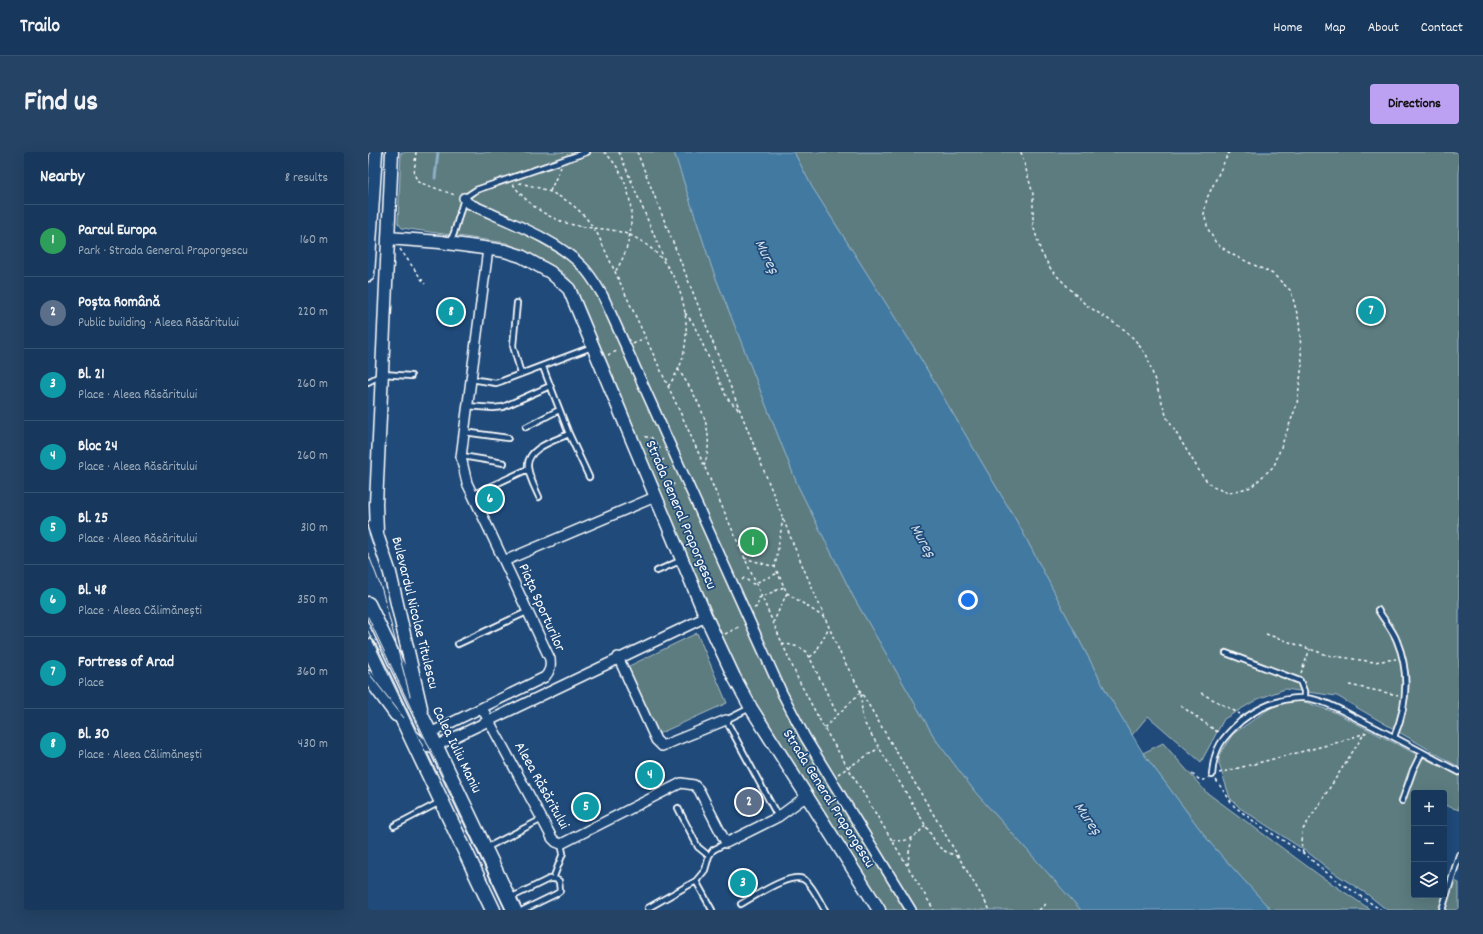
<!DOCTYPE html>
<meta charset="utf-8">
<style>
body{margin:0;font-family:Dekko,sans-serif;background:#244365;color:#f1f3f6}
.controls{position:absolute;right:12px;bottom:12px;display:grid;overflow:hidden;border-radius:4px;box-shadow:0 4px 16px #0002}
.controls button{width:36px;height:36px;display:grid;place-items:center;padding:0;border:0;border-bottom:1px solid #365272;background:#17385c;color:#f1f3f6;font:20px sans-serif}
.you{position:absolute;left:600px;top:448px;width:14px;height:14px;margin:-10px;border:3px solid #fff;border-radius:50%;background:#1a73e8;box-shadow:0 0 0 6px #1a73e833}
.badge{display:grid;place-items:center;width:26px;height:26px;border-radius:50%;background:#bca0f2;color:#fff;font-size:13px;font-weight:700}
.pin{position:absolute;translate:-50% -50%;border:2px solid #fff;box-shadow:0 1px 4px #0006}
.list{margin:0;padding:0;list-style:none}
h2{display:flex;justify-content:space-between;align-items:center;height:52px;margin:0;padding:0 16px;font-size:17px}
h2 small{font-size:13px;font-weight:400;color:#9eacbb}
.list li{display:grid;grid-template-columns:26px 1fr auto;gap:12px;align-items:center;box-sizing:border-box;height:72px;padding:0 16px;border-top:1px solid #365272}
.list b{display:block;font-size:15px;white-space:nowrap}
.list p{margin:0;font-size:13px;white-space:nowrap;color:#9eacbb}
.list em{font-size:13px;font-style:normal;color:#9eacbb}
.icon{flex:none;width:22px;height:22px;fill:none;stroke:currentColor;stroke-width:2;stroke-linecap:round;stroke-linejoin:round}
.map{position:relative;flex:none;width:1091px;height:758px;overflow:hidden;border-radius:4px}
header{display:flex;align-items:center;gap:24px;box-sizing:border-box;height:56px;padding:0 20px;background:#17385c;border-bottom:1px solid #365272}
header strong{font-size:19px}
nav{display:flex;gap:22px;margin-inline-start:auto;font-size:14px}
.intro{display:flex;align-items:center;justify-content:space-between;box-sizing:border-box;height:96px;padding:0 24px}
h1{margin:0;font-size:28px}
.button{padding:10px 18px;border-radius:4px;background:#bca0f2;color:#111;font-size:14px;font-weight:700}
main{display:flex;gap:24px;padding:0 24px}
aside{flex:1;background:#17385c;border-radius:4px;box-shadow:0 4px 16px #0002}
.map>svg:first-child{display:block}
.green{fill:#5b7b80;stroke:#adbdc0}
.water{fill:#4379a0;stroke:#8eafc6}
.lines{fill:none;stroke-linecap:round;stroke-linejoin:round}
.stream{stroke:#8eafc6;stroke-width:3}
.lane-casing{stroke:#fff;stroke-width:8}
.street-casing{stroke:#fff;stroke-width:12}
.secondary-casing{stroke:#fff;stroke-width:15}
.primary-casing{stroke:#fff;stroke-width:17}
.path{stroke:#fff;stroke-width:1.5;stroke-dasharray:3 3;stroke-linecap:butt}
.lane{stroke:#1f4a7a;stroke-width:4.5}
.street{stroke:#1f4a7a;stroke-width:9}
.secondary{stroke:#1f4a7a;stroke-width:12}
.primary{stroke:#1f4a7a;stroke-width:14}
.tram{stroke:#fff;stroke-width:1}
.labels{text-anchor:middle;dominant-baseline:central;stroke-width:3.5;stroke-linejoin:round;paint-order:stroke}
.street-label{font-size:15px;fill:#fff;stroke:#1f4a7a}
.water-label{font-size:16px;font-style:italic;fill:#d0dee7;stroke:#1f4a7a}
</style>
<header>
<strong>Trailo</strong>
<nav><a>Home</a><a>Map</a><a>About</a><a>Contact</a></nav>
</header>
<div class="intro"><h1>Find us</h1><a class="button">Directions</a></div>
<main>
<aside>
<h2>Nearby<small>8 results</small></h2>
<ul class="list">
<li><span class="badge" style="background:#2e9e5b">1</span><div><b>Parcul Europa</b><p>Park · Strada General Praporgescu</p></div><em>160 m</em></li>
<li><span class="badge" style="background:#5c6f8a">2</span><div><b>Poșta Română</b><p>Public building · Aleea Răsăritului</p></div><em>220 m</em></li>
<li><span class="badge" style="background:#0f9aa8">3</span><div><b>Bl. 21</b><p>Place · Aleea Răsăritului</p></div><em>260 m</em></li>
<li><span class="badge" style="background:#0f9aa8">4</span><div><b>Bloc 24</b><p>Place · Aleea Răsăritului</p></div><em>260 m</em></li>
<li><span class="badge" style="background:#0f9aa8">5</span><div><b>Bl. 25</b><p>Place · Aleea Răsăritului</p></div><em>310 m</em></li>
<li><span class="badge" style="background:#0f9aa8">6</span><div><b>Bl. 48</b><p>Place · Aleea Călimănești</p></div><em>350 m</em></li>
<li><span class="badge" style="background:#0f9aa8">7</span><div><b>Fortress of Arad</b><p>Place</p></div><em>360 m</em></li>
<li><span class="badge" style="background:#0f9aa8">8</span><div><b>Bl. 30</b><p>Place · Aleea Călimănești</p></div><em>430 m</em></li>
</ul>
</aside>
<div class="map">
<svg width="1091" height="758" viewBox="0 0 1091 758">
<rect width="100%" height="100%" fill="#1f4a7a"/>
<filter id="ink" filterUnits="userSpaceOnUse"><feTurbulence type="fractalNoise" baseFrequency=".025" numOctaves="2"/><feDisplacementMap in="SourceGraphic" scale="8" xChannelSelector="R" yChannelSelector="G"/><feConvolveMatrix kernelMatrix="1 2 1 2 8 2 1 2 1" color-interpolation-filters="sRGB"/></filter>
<g filter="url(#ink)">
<!-- green -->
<path class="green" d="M33 0H306L344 116 430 334 486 446 568 588 608 641 713 758H514L365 515 224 180C216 160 211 132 193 119L139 91 34 76 30 71Z
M426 0H1091V615L969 544 917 537 890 547 856 567 833 610 780 564 764 583 739 541 652 375 545 194 444 35Z
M329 481 359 551 288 583 257 516Z
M934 549 966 560 1091 624V658L1076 653V641H1046V743H1076V724L1091 731V758H1019L999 742 963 719 942 702 872 656 862 646 851 612V603L865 582 905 554 917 550Z
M795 591 838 640 951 723 1003 758H903L843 692 775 601Z"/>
<!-- water -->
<path class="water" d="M306 0H426L444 35 545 194 652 375 739 541 775 601 843 692 903 758H713L608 641 568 588 486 446 430 334 344 116Z"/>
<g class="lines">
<!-- stream -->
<path class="stream" d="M67 26 70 0"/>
<defs>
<path id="lane" d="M82 90 86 81 96 46 108 38 219 0
M149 151 145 194 153 222
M103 227 128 231 134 229 224 195
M0 230 15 222 43 224
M99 254 125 256 135 255 182 234
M158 275 191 258
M96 280 140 286
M201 282 221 325
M94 304 136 311
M104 343 160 317
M171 345C167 336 161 325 160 315 158 296 188 288 201 282L175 215
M289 419 314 408
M1010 458C1016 468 1025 478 1029 489 1042 521 1039 554 1026 585
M90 492 161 459
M858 501 932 529 936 539V546
M382 556 358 568 410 665
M844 623C846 596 854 586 873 569 890 556 913 545 935 546 956 547 976 560 994 569 1027 585 1059 603 1091 620
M1034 649 1045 618 1054 600
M310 656 330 695 341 704
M26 674 72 650
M118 696 174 667
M185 727 195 701 193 692
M142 746 181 727H187L191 729 192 739 188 742 155 758
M373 752C386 745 426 717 438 729 446 736 451 749 457 758
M280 756 328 729
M344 758 328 729 337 718 341 704 345 698 358 691
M1074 758 1091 703"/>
<path id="street" d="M96 46 100 51C135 68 188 86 214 114 223 123 229 134 235 144L414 541 437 585 543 758
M120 97 93 305 99 331 136 409
M250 505 288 588 294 594 358 568
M114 556 174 667 184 686 188 690 193 692 313 631 326 633 331 638 358 691 410 665 440 643
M62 581 177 525C182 519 183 515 182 507L136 409 287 345
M68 594 338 465"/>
<path id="secondary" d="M20 86 72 90 137 99 153 104 182 120 201 137 338 465 366 525 383 556 511 758
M0 123 8 0
M6 374 22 421 53 556
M9 381 8 352 24 0
M0 525 28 563
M42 582 53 592 68 594"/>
<path id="primary" d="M0 452 146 758
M0 494 125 758"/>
</defs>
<!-- lane casing -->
<use href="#lane" class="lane-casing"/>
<!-- street casing -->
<use href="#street" class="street-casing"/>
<!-- secondary casing -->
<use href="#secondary" class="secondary-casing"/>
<!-- primary casing -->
<use href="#primary" class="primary-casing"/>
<!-- path -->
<path class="path" d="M48 0 46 22 50 30 87 43
M236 0C269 29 271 85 247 120
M251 0 297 109
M269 0 426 394 473 503 493 540 622 758
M653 0 665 42V73L673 100 684 119 718 153 757 178 767 188 779 204 799 266 835 325 845 335 861 341 883 335 906 314 929 252 934 212 931 169 923 139 905 122 863 102 848 91 840 77 836 62 839 46 861 0
M151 31C187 38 211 51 230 83L319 275 430 527 456 576 566 758
M145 32C161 56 188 71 216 75 233 77 250 77 266 85 310 107 328 165 313 211 310 219 305 227 300 235
M182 39 193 15
M32 97 57 132
M317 161 325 171 359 246 372 259
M265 192 276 186
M240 203 249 199
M310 217C330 247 349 278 336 314
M277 285H283L294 299
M288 311 299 306
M298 335 309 331
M415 366 407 415 419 441 457 466
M376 406 407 415
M374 428 376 426 385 432 410 421
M386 456 389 455 391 446 416 435
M405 471 419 441
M357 482 373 474
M898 482 959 503 1006 510 1028 507
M414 491 431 495 439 500 469 562
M442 505 448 500 461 475
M933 521 942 497
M981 533 1030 543
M833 541 872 562
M813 554 851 581
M456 576 493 540 494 563 497 572 568 691 574 698 591 705
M851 621 971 590 1000 580
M470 622 511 596
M824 622 832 628H839
M848 628 866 654 892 674 935 701 964 725 1013 758
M449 636 455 631
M524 688C541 691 548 685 557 673
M935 701 933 690 934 679 996 582
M540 713 541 700 544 687
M671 758 678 752"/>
<!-- lane -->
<use href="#lane" class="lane"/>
<!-- street -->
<use href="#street" class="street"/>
<!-- secondary -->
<use href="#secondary" class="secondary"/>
<!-- primary -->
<use href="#primary" class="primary"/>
<!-- tram -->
<path class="tram" d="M0 401 14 438 42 544
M0 465 138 758
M0 479 68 622
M0 520 36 566"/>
</g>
</g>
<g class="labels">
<!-- street labels -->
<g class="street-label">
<text transform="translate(312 363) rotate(67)">Strada General Praporgescu</text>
<text transform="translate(173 456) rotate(66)">Piața Sporturilor</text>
<text transform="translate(46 461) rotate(76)">Bulevardul Nicolae Titulescu</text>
<text transform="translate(88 598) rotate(64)">Calea Iuliu Maniu</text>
<text transform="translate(173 634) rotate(61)">Aleea Răsăritului</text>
<text transform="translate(460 647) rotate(58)">Strada General Praporgescu</text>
</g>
<!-- water labels -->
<g class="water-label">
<text transform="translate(398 105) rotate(64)">Mureș</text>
<text transform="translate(554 389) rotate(61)">Mureș</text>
<text transform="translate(719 667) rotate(56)">Mureș</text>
</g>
</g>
</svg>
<div class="controls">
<button>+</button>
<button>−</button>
<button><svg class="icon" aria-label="layers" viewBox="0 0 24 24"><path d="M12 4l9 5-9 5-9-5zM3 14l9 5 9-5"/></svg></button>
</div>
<div class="you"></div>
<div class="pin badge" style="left:385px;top:390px;background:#2e9e5b">1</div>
<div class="pin badge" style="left:381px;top:650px;background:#5c6f8a">2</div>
<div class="pin badge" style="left:375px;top:731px;background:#0f9aa8">3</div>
<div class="pin badge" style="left:282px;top:623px;background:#0f9aa8">4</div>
<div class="pin badge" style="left:218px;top:655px;background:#0f9aa8">5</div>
<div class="pin badge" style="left:122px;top:347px;background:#0f9aa8">6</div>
<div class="pin badge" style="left:1003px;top:159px;background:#0f9aa8">7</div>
<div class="pin badge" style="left:83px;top:160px;background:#0f9aa8">8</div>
</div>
</main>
